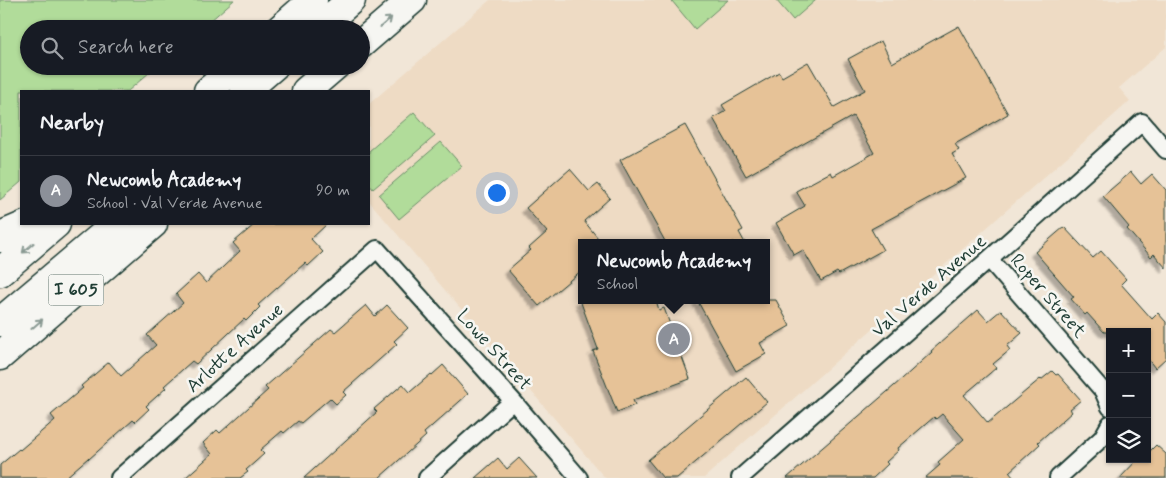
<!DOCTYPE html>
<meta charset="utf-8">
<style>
body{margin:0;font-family:Mynerve,sans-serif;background:#242831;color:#f1f3f6}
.controls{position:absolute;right:15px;bottom:15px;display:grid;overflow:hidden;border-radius:0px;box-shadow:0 1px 4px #0004}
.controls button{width:45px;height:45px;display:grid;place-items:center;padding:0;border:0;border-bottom:1px solid #363941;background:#171b24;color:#f1f3f6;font:25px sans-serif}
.you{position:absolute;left:496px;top:192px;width:18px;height:18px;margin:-12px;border:4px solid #fff;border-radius:50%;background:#1a73e8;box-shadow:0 0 0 8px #1a73e833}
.badge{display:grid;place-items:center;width:32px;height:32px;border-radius:50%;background:#8c9099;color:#fff;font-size:16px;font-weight:700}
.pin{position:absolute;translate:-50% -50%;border:2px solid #fff;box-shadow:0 1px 5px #0006}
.popup{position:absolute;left:578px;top:239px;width:192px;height:65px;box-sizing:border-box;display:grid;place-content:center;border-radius:0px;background:#171b24;filter:drop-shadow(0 1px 4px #0005);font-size:16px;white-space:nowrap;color:#9ea1a6}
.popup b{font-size:19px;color:#f1f3f6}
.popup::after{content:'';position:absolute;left:50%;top:100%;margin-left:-10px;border:10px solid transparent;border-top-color:#171b24}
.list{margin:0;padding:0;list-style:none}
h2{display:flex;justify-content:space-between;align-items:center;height:65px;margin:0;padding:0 20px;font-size:21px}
h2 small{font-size:16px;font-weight:400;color:#9ea1a6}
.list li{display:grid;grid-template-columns:32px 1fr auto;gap:15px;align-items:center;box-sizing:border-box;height:70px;padding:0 20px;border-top:1px solid #363941}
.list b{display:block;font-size:19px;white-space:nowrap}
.list p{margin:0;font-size:16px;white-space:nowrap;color:#9ea1a6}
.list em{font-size:16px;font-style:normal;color:#9ea1a6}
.icon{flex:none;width:28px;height:28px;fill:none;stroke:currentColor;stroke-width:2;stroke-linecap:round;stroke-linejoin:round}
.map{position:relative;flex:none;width:1166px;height:478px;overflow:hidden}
.search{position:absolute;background:#171b24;box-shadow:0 1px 4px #0004;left:20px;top:20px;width:350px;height:55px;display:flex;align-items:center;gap:12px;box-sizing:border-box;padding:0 18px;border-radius:28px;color:#9ea1a6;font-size:19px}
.panel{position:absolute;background:#171b24;box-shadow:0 1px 4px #0004;left:20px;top:90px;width:350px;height:135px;border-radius:0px}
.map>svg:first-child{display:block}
.built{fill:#eedbc4;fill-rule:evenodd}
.green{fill:#b1dc9a;stroke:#688c67}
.building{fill:#e6c297;stroke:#1f3d34;filter:url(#shadow)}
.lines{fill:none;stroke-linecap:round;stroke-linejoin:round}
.minor-casing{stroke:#1f3d34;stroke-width:20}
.motorway-casing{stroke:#1f3d34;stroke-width:31}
.minor{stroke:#f6f6f2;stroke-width:16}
.motorway{stroke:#f6f6f2;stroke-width:28}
.oneway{stroke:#8a9a93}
.labels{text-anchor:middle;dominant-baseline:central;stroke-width:5;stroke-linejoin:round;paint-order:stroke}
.shield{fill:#f6f6f2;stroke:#60746d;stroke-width:1}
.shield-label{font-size:18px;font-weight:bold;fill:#1f3d34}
.street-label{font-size:19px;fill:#1f3d34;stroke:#f6f6f2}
</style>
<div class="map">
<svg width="1166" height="478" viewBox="0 0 1166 478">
<defs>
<filter id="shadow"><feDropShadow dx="-4.5" dy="4.5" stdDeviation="1" flood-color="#0004"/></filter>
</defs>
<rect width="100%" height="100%" fill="#f1e6d7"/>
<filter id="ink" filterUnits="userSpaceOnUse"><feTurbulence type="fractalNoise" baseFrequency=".02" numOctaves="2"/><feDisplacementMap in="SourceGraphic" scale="10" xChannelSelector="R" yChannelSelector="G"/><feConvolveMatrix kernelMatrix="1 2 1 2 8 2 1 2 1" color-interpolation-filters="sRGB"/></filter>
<g filter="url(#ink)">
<!-- built -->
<path class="built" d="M490 0H1166V47L1119 88 1130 101 704 478H605L369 201V104ZM582 243H766V300H582Z"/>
<!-- green -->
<path class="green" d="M0 0H234L201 29H29V66H157L128 91H21V182L0 200Z
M673 0H728L695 29 672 1Z
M776 0H816L793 20Z
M414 112 435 136 373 189 369 184V151Z
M441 142 462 166 399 219 379 195Z"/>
<!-- building -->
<path class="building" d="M959 26 1008 114 955 144 959 150 952 154 966 178 871 229 883 250 839 274 837 272 821 281 803 250 794 255 776 223 805 206 796 191 831 172 833 176 874 153 853 116 746 176 713 118 726 111 722 105 779 72 782 77 808 62 834 107 865 90 848 59 881 41 892 63Z
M685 125 743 230 739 232 745 243H666L620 160Z
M570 169 589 191 598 184 610 198 584 221 602 243H582V270L539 306 508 270 531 250 529 248 547 232 526 208Z
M1131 172 1141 184 1152 174 1166 190V268L1154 254 1151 257 1127 229 1129 227 1103 196Z
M255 224H327L311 239 323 252 308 266 305 263 258 305 260 307 246 321 244 319 196 364 192 361 164 386 166 388 147 405 146 406 149 409 135 422 133 420 89 459 88 458 65 478H0V465L19 449 20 450 55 420 51 415 83 388 81 386 109 362 121 376 156 345 147 335 183 303 176 294 198 274 206 283 240 251 233 243Z
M1064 227 1093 258 1101 251 1126 279 1121 284 1152 319 1158 313 1166 322V358L1155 368 1147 358V332H1104L1087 313 1085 315 1071 299 1074 297 1035 252Z
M580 300H656L659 310 664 308 690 379 633 400 635 405 617 412 593 351 598 349Z
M697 300H776L790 326 760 343 766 354 736 371Z
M366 305 375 316 387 305 408 328 394 341 397 344 343 392 346 395 336 404 330 398 301 423 298 421 284 433 282 431 260 450 264 454 246 470 248 472 240 478H185L212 454 203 443 217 430 220 433 268 390 265 387 331 329 335 332Z
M978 310 988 321 1001 310 1022 333 1007 346 1010 350 993 364 996 368 964 395 988 423 1040 379 1041 380 1052 371 1056 375 1058 374 1081 400 1070 409 1072 412 1038 442 1040 444 1009 472 1014 478H925L940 465 938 462 964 439 942 414 936 419 934 417 898 448 899 450 886 462 888 464 873 478H787L901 380 932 352 931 351Z
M443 365 468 394 424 433 426 436 379 478H304L377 412 374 409 403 384 410 392 431 374 432 375Z
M746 377 767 402 677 478H663L648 460Z
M1156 445 1166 454V478H1120L1138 459H1147V454Z
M498 458 507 469 519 458 537 478H475Z"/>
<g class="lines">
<defs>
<path id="minor" d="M989 259 1103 391 1110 407
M119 478 377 249 513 401 579 478
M427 478 513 401
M740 478 989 259 1142 122 1166 150
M1058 478 1102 438 1110 424"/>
<path id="motorway" d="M280 29 313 0
M318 29 351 0
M361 44 412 0
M208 91 237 66
M245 91 274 66
M306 91 335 66
M0 238 7 233 28 224
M0 272 56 224
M0 322 116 224
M0 356 153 224"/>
</defs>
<!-- minor casing -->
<use href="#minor" class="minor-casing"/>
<!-- motorway casing -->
<use href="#motorway" class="motorway-casing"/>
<!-- minor -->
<use href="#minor" class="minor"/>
<!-- motorway -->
<use href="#motorway" class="motorway"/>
</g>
<!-- one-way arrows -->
<defs><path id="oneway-shaft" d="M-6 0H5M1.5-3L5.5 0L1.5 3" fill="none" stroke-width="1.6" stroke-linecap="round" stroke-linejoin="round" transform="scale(1.25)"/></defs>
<g class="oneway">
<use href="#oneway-shaft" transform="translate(386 22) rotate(-41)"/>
<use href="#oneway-shaft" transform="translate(28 248) rotate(139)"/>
<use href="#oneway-shaft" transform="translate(37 324) rotate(-41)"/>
</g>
</g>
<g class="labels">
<!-- shield labels -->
<rect class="shield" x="48.5" y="274.5" width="55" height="31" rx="4"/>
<g class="shield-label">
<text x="76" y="290">I 605</text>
</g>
<!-- street labels -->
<g class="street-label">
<text transform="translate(929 286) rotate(-41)">Val Verde Avenue</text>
<text transform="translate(1048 296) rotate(49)">Roper Street</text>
<text transform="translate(235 348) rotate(-42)">Arlotte Avenue</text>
<text transform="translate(494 350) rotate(48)">Lowe Street</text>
</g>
</g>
</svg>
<div class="controls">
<button>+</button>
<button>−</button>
<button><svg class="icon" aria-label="layers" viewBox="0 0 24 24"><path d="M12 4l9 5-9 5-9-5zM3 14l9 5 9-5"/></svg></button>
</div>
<div class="you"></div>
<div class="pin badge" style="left:674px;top:339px">A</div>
<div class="popup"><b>Newcomb Academy</b>School</div>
<div class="search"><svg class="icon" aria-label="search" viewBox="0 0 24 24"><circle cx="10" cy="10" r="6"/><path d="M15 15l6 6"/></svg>Search here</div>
<section class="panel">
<h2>Nearby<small></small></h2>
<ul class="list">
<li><span class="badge">A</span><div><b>Newcomb Academy</b><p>School · Val Verde Avenue</p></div><em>90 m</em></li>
</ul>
</section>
</div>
